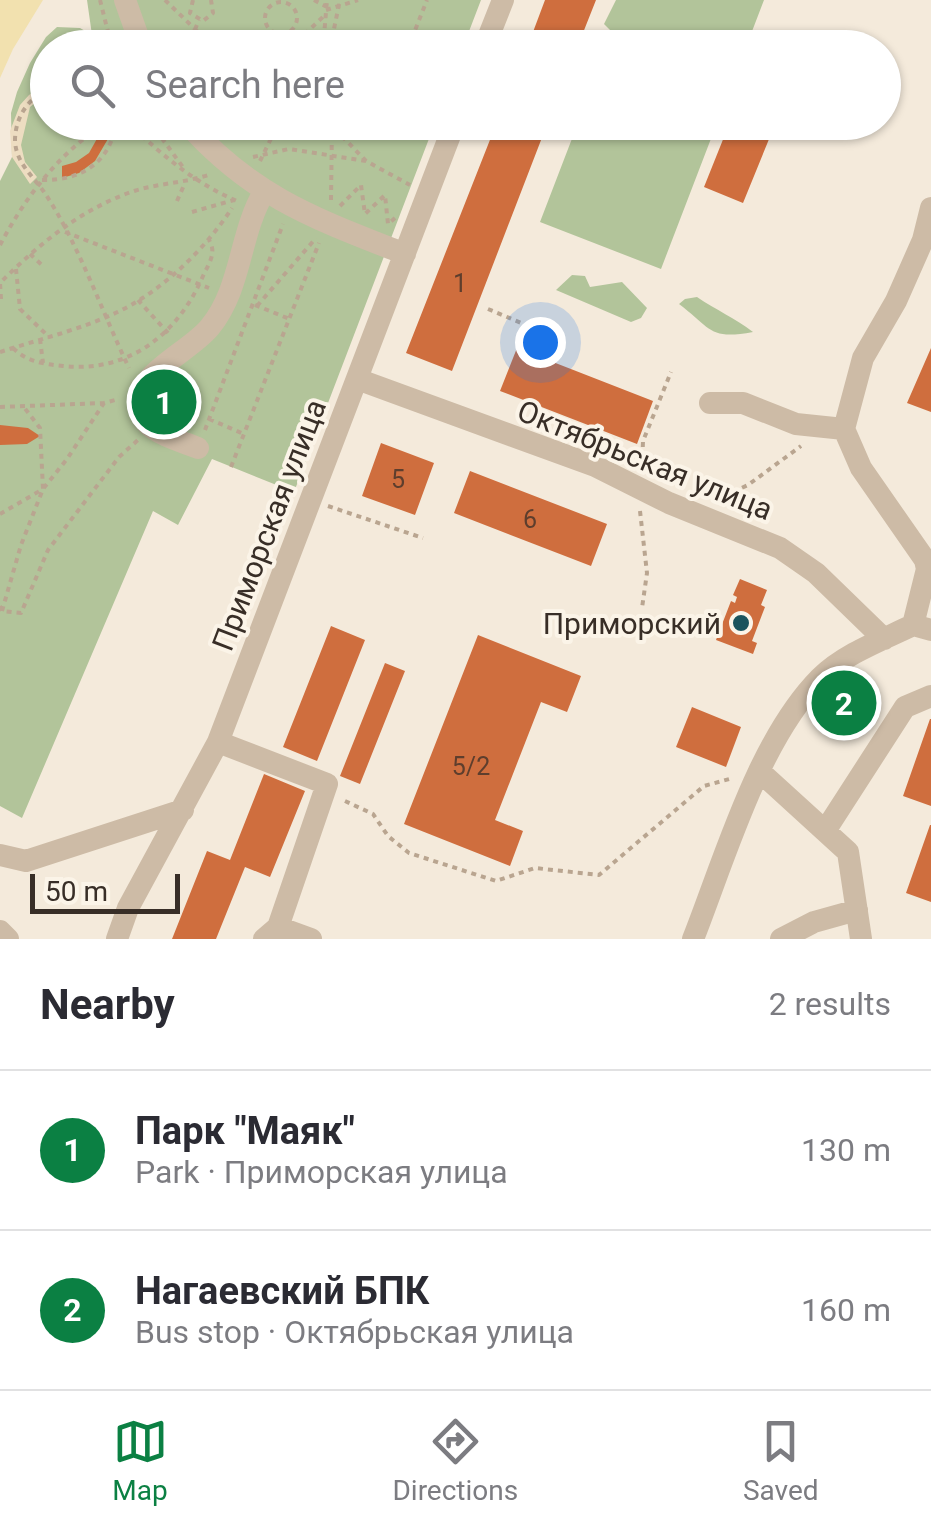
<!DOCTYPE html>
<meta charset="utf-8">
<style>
body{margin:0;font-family:Roboto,sans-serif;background:#f2f2f3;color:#2b2b33}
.scale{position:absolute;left:30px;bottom:25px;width:150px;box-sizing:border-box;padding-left:10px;border:5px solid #382e27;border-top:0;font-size:28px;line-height:35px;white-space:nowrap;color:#382e27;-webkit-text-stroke:8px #fbf4e8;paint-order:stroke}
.you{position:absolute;left:540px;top:342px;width:35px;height:35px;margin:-25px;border:8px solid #fff;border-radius:50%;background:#1a73e8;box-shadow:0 0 0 15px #1a73e833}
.badge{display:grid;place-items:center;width:65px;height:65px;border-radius:50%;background:#0b8043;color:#fff;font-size:32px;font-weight:700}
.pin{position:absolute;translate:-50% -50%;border:5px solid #fff;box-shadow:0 2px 10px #0006}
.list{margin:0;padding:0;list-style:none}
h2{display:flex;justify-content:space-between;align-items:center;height:130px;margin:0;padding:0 40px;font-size:42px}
h2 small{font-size:32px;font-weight:400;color:#7c7c81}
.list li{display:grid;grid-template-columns:65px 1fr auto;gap:30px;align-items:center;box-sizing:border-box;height:160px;padding:0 40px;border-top:2px solid #e1e1e2}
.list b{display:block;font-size:38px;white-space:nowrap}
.list p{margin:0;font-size:32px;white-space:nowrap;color:#7c7c81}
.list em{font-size:32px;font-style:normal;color:#7c7c81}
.icon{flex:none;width:55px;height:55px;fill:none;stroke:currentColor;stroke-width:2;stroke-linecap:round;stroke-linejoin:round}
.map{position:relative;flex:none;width:931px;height:939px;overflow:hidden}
.search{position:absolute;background:#fff;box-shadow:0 2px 8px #0004;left:30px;right:30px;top:30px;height:110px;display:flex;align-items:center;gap:25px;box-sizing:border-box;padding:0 35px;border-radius:55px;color:#7c7c81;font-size:38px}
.sheet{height:450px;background:#fff}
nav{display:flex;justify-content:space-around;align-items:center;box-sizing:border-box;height:140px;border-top:2px solid #e1e1e2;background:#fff;font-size:28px;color:#7c7c81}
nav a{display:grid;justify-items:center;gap:5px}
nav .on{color:#0b8043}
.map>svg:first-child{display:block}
.green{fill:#b2c49a}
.sand{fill:#f2e1af}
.plaza{fill:#edddc1}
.building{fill:#cf6e3e}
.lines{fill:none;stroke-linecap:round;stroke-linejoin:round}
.path{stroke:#b9a590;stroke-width:4;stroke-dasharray:5 5;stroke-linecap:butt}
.minor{stroke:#cdbba6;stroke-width:22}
.poi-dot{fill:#1a535d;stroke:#fbf4e8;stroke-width:4}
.labels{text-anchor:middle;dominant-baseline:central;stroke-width:8;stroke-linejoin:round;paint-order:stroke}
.number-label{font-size:25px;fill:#5e3e2d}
.street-label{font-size:30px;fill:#382e27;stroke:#fbf4e8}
.poi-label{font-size:30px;fill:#382e27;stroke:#fbf4e8;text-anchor:end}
</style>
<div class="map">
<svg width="931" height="939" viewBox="0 0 931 939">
<rect width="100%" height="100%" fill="#f4eadb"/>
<!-- green -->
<path class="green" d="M87 0H481L463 47 48 48V122L435 123 294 492 212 459 178 525 153 511 22 818 0 806V181L12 157 11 113 17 92 30 63 46 37 57 27 80 28 92 35Z
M616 0H764L746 47H606L612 32 604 24Z
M578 123H717L661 269 540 222Z
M572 275 585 276 590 287 622 282 647 308 641 318 631 322 556 290Z
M697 297C716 310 735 318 753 332 709 340 712 329 679 304L685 299Z"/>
<!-- sand -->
<path class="sand" d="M0 0H43L13 49 0 78Z"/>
<!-- plaza -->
<path class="plaza" d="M47 83V93L30 107 21 145 25 162 37 177 30 184 12 157 10 131 20 105 29 95Z"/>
<!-- building -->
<path class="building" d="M545 0H596L577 48H527Z
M497 122H548L452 371 406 353Z
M730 122H776L743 203 704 187Z
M103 128 112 132 95 161 79 173 62 178V166L76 162 89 153Z
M517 348 653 401 637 444 500 391Z
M931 348V412L907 403Z
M0 425 28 428 40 436 27 444 0 445Z
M381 443 434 463 415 515 362 496Z
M470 471 607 524 591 566 454 513Z
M740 579 767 590 761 605 765 607 752 641 757 643 753 654 716 640 731 601 735 603 737 597 733 595Z
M331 626 365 640 317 761 283 747Z
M478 635 581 676 567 712 541 702 495 820 523 831 510 866 404 824Z
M385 663 405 671 360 784 340 776Z
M692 707 741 727 726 767 676 747Z
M930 719H931V806L903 796Z
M264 774 305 791 270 877 245 867 216 939H172L207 851 230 860Z
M930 825H931V902L906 893Z"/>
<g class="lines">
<!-- path -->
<path class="path" d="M100 0 112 48
M165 0 200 34 229 48
M193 0 190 13 203 21 213 13 211 0
M314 0 327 7
M265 18a16 16 0 1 1 32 0a16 16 0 1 1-32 0Z
M326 10 358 0
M595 39 617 48
M187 48 199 20
M290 48 326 14
M323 48 327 0
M330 48 340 0
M408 48 427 0
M48 89C28 99 16 116 15 139 15 162 32 175 44 192 77 240 103 314 129 368
M127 122C161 154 194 183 237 201
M150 122 185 170
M335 129 366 161 410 185
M253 157 289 149 366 161
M260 161 279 122
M42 180C80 181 111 163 116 122
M331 200 332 124
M177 201 185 183
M340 206 361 185 365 214 385 195 388 224 395 218
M192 212 234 200
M65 232 209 288
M0 245C26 196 59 153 107 122
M30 254 43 266
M16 269 20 309 49 337
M1 299 0 283C39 244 81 209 134 191 159 183 186 183 211 174
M138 300 168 333
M255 305 292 320
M257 306 316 238
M488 309 526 325
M40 339 43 363
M13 348C27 362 44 364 63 366 129 373 178 334 203 276 209 263 217 253 209 240
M0 352C37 340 75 331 111 315 158 295 204 251 232 208
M0 407 104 403 119 399
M209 419 244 434
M205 430 283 224
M231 467 319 243
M642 467 643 441 671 372
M733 492 748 485 801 446
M328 506 423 538
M640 511 647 573 642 608
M0 514 43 489 40 428 23 406
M0 606 2 611 21 613 48 550 119 457 138 440
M2 611 21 545 43 489 67 459 104 403
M345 801 373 814 388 836 409 853 496 881 535 868 599 875 704 786 733 778"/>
<!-- minor -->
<path class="minor" d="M125 0 142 48
M484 48 503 0
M186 122C252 197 316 219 405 254
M357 379 595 466 669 503 780 548 816 573 884 639
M710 403H743L796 424 844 429
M198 448C177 439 140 432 139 404 137 373 191 351 210 327 242 288 239 234 264 192
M913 625 927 569 925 560 861 468 844 429 863 358 896 301 923 240 931 208
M218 742 327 784 278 927 264 939
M759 771 848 852 861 939
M825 831 905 707 931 696
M0 855 26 861 183 810
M278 927 311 939
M0 931 8 939
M117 939 128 908 218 742 455 122
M693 939C725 858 758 741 820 678 844 654 882 640 913 625L931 630
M781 939 814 922 857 910"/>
</g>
<!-- markers -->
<circle class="poi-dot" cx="741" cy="623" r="10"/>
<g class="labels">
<!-- number labels -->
<g class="number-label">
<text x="460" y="283">1</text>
<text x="398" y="479">5</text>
<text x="530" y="519">6</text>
<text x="471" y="766">5/2</text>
</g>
<!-- street labels -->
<g class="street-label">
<text transform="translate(645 460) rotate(22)">Октябрьская улица</text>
<text transform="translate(269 525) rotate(-69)">Приморская улица</text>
</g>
<!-- poi labels -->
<g class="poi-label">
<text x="721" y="623">Приморский</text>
</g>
</g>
</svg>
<div class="scale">50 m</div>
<div class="you"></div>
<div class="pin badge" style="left:164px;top:402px">1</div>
<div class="pin badge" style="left:844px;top:703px">2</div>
<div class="search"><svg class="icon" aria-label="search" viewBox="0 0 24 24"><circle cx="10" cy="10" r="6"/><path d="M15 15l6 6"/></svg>Search here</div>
</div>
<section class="sheet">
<h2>Nearby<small>2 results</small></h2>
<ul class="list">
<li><span class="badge">1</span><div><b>Парк &quot;Маяк&quot;</b><p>Park · Приморская улица</p></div><em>130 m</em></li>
<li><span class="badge">2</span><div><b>Нагаевский БПК</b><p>Bus stop · Октябрьская улица</p></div><em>160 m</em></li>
</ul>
</section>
<nav>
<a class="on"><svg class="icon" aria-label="map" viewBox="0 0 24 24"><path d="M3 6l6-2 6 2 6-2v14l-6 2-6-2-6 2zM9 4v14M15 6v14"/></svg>Map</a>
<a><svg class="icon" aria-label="directions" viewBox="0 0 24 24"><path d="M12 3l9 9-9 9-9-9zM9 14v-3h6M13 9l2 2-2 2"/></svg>Directions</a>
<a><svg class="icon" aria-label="saved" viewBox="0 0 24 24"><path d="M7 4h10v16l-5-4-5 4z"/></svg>Saved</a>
</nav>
